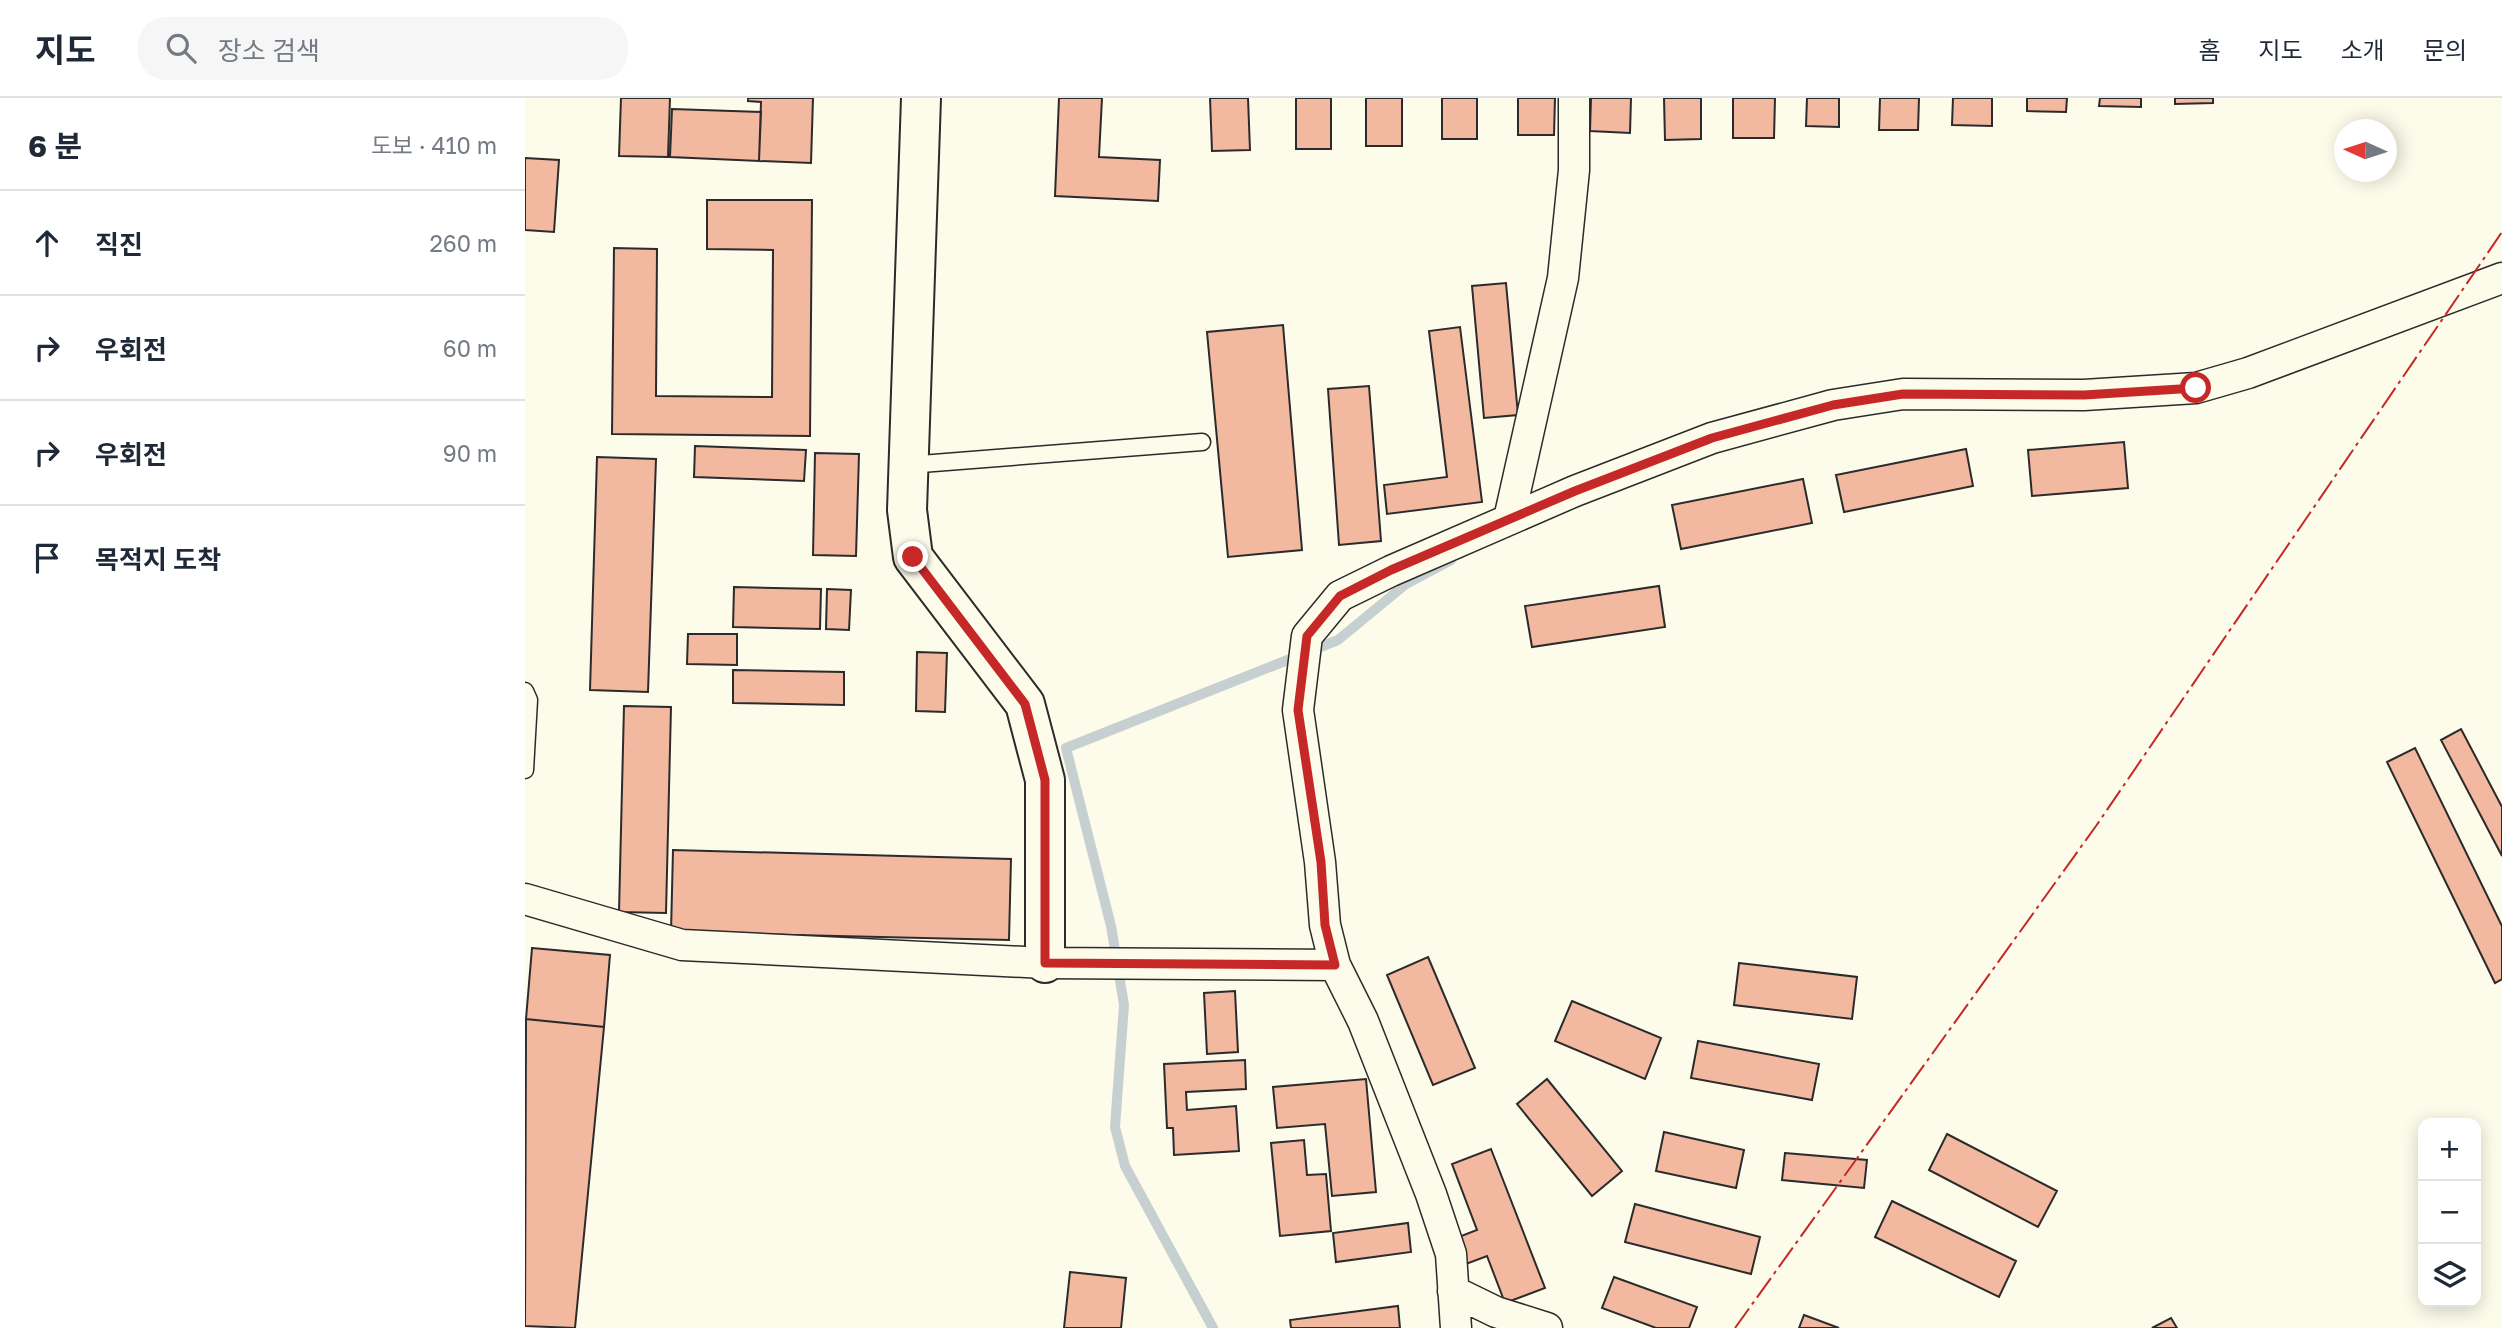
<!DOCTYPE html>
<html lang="ko">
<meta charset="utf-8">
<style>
body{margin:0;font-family:"Golos Text","Noto Sans KR",sans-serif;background:#f6f6f7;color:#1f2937}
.controls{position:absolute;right:21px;bottom:21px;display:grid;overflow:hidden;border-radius:14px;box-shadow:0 4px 18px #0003}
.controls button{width:63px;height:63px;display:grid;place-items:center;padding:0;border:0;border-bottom:2px solid #e0e1e3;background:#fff;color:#1f2937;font:35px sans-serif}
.compass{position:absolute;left:1809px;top:21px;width:63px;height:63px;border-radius:50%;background:#fff;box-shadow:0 4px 18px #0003;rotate:273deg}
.stop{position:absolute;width:21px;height:21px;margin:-16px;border:5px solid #c62828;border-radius:50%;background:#fff}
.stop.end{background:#c62828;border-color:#fff;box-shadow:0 2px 7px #0008}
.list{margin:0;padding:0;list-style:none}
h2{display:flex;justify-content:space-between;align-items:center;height:91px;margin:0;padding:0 28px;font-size:30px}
h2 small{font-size:23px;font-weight:400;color:#747a83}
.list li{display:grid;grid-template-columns:46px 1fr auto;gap:21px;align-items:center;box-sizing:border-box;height:105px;padding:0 28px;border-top:2px solid #e0e1e3}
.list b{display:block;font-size:26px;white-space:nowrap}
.list em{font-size:23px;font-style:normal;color:#747a83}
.icon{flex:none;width:38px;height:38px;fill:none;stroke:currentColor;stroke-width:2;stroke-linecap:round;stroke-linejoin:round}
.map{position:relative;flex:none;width:1977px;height:1230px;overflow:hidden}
header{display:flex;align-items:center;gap:42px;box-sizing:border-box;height:98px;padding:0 35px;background:#fff;border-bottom:2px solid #e0e1e3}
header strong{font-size:33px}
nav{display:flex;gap:38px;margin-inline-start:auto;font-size:24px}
.search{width:490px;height:63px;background:#f6f6f7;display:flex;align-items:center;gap:18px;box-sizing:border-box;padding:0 24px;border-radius:28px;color:#747a83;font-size:26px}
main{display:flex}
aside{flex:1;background:#fff}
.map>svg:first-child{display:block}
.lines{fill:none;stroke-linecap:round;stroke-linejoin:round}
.stream{stroke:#c7d0d0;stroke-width:10}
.building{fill:#f2b8a0;stroke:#2b2b2b;stroke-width:2}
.lane-casing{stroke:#2b2b2b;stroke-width:19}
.street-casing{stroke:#2b2b2b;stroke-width:33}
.secondary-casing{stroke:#2b2b2b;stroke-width:42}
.lane{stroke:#fdfbea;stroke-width:16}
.street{stroke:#fdfbea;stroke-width:30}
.secondary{stroke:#fdfbea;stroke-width:38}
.power{stroke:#c62828;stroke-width:2;stroke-dasharray:24 5 3.5 5;stroke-linecap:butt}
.route{stroke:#c62828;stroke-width:9}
</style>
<header>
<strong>지도</strong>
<div class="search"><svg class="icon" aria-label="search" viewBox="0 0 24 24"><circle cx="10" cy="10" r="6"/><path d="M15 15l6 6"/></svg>장소 검색</div>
<nav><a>홈</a><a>지도</a><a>소개</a><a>문의</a></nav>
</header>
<main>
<aside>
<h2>6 분<small>도보 · 410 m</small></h2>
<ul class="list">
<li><svg class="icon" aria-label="ahead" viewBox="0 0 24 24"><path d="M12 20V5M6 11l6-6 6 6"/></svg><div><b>직진</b></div><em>260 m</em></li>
<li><svg class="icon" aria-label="right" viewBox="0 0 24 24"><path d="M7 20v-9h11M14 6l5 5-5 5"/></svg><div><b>우회전</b></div><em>60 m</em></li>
<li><svg class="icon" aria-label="right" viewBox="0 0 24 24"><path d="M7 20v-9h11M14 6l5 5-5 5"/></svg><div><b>우회전</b></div><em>90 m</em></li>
<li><svg class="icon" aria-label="arrive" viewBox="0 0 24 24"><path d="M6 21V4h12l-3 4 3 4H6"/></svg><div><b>목적지 도착</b></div></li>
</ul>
</aside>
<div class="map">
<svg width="1977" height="1230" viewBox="0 0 1977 1230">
<rect width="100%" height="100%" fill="#fdfbea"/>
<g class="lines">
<!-- stream -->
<path class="stream" d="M688 1230 600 1068 590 1029 599 907 586 828 541 650 813 542 881 486 926 462"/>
</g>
<!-- building -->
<path class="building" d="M96 0H145L143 59 94 58Z
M223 0H288L286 65 234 63 236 4 223 3Z
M534 0H577L574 59 635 62 633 103 530 98Z
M685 0H723L725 52 687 53Z
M771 0H806V51H771Z
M841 0H877V48H841Z
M917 0H952V41H917Z
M993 0H1030L1029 37H993Z
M1066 0H1106L1105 35 1065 33Z
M1139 0H1176V41L1140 42Z
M1208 0H1250L1249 40H1208Z
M1282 0H1314V29L1281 28Z
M1355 0H1394L1393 32H1354Z
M1428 0H1467V28L1427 27Z
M1502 0H1542L1541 14 1502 13Z
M1575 0H1616V9L1574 8Z
M1650 0H1688V5L1650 6Z
M147 11 236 14 234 63 145 59Z
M0 60 34 62 29 134 0 132Z
M182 102H287L285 338 87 336 89 150 132 151 131 298 247 299 248 152 182 151Z
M981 185 993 317 959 320 947 188Z
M758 227 777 452 703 459 682 234Z
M935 229 957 404 862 416 859 387 922 379 904 233Z
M844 288 856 443 814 447 803 291Z
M1599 344 1603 390 1507 398 1503 352Z
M170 348 281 352 279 383 169 379Z
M1441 351 1448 388 1319 414 1311 377Z
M290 355 334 356 331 458 288 457Z
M72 359 131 361 123 594 65 592Z
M1278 381 1287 425 1156 451 1147 407Z
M1134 488 1140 529 1007 549 1000 508Z
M209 489 296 491 295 531 208 529Z
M302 491 326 492 324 532 301 531Z
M163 536H212V567L162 566Z
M392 554 422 555 420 614 391 613Z
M208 572 319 574V607L208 605Z
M99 608 146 609 141 815 94 814Z
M1936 631 1977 709V758L1916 642Z
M1890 650 1977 828V881L1970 885 1862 664Z
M148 752 486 761 484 842 146 834Z
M7 850 85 857 79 929 1 921Z
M903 859 950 970 908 987 862 877Z
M1214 865 1332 879 1327 921 1209 907Z
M710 893 713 954 682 956 679 895Z
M1047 903 1136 940 1120 981 1030 943Z
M1 921 79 929 50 1230 0 1228Z
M1173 943 1294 966 1287 1002 1166 980Z
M720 962 721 991 661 994 662 1012 711 1008 714 1053 649 1057 648 1030H642L639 966Z
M841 981 851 1094 807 1098 800 1026 752 1030 748 989Z
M1022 981 1097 1073 1067 1098 992 1006Z
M1139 1034 1219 1052 1211 1090 1131 1073Z
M1422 1036 1532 1093 1513 1129 1404 1072Z
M779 1042 782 1077 801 1076 806 1133 755 1138 746 1045Z
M966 1051 1020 1190 980 1205 962 1158 941 1166 931 1140 952 1132 927 1066Z
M1260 1055 1342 1062 1339 1090 1257 1082Z
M1367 1103 1491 1163 1474 1199 1350 1139Z
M1110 1106 1235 1139 1226 1176 1100 1144Z
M883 1125 886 1154 811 1164 808 1135Z
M545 1174 601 1180 596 1230H539Z
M1089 1179 1172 1209 1164 1230H1131L1077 1210Z
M873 1208 875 1230H766L765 1222Z
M1279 1217 1314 1230H1274Z
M1646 1220 1652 1230H1627Z"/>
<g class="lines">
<defs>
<path id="lane" d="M383 367 677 344
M0 593 4 602 0 672"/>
<path id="street" d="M984 421 1038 180 1049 72V0
M0 801 157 847 520 865 810 867 800 827 795 764 773 612 782 538 815 498 866 473 1050 393 1187 340 1308 307 1378 296 1559 297 1671 290 1723 275 1977 180
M810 867 838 923 906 1096 926 1156 931 1230
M928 1193 971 1214 1022 1230"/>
<path id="secondary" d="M396 0 382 412 388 459 500 606 520 682V865"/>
</defs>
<!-- lane casing -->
<use href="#lane" class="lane-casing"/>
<!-- street casing -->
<use href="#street" class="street-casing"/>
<!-- secondary casing -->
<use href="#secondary" class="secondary-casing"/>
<!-- lane -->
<use href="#lane" class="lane"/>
<!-- street -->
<use href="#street" class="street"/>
<!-- secondary -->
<use href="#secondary" class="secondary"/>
<!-- power -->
<path class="power" d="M1210 1230 1571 728 1977 134"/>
</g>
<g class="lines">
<!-- route -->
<path class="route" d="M388 459 500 606 520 682V865L810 867 800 827 796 764 773 612 782 538 815 498 866 472 1050 393 1187 340 1308 307 1378 296 1559 297 1671 290"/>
</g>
</svg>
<div class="controls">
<button>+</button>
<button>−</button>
<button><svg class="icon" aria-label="layers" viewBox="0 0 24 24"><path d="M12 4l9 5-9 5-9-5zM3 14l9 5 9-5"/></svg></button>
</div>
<svg class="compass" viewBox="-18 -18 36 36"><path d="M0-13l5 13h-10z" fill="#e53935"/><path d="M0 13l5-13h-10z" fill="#747a83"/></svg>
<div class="stop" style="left:1671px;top:290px"></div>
<div class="stop end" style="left:388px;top:459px"></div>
</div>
</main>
